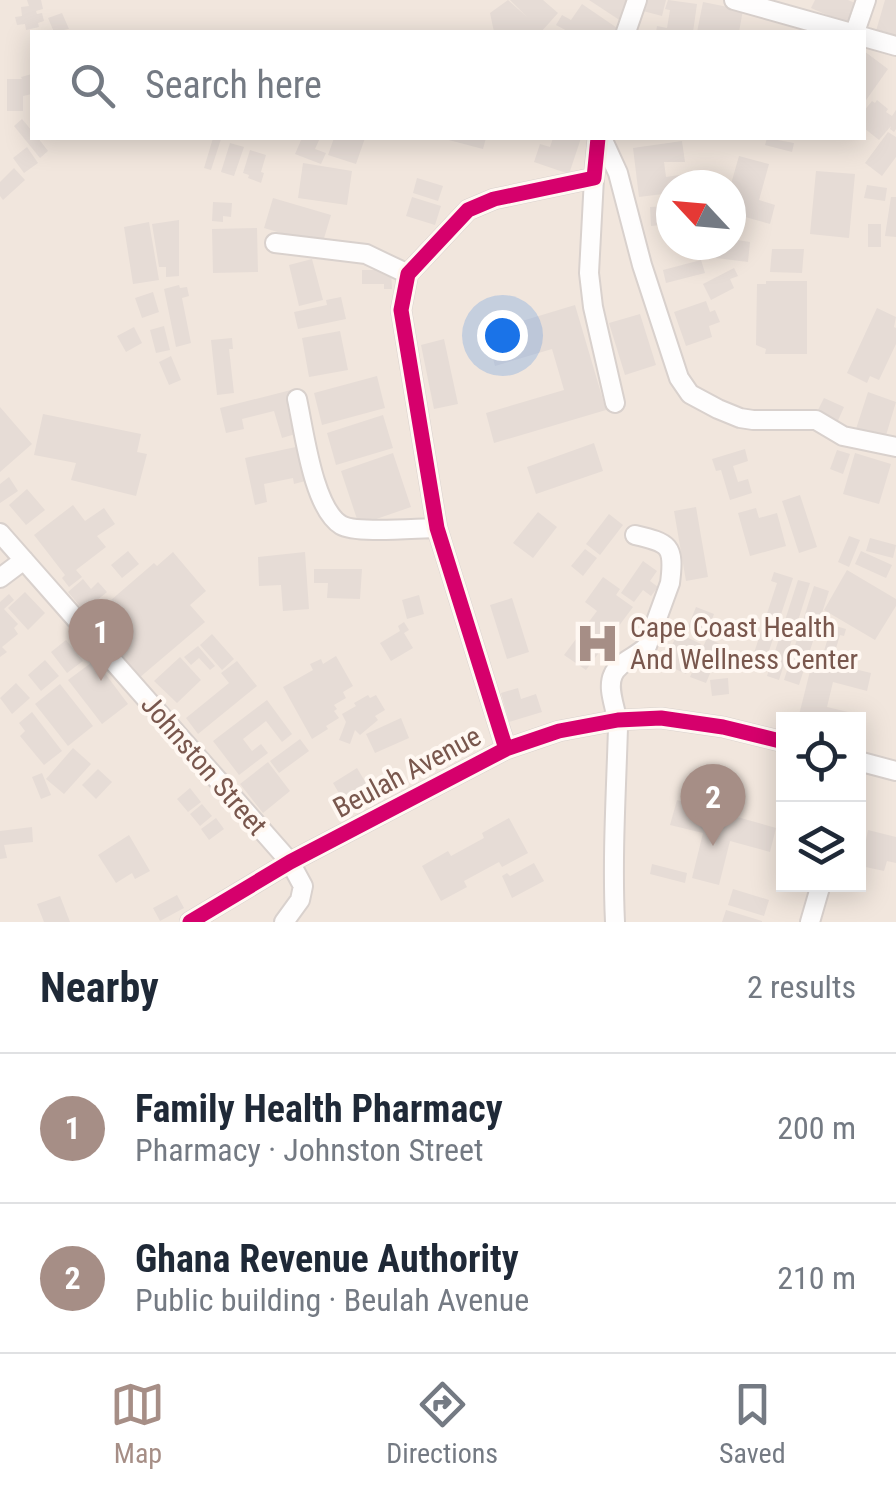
<!DOCTYPE html>
<meta charset="utf-8">
<style>
body{margin:0;font-family:"Roboto Condensed",sans-serif;background:#f6f6f7;color:#1f2937}
.controls{position:absolute;right:30px;bottom:30px;display:grid;overflow:hidden;border-radius:0px;box-shadow:0 5px 25px #0003}
.controls button{width:90px;height:90px;display:grid;place-items:center;padding:0;border:0;border-bottom:2px solid #e0e1e3;background:#fff;color:#1f2937;font:50px sans-serif}
.compass{position:absolute;left:656px;top:170px;width:90px;height:90px;border-radius:50%;background:#fff;box-shadow:0 5px 25px #0003;rotate:296deg}
.you{position:absolute;left:502px;top:335px;width:35px;height:35px;margin:-25px;border:8px solid #fff;border-radius:50%;background:#1a73e8;box-shadow:0 0 0 15px #1a73e833}
.badge{display:grid;place-items:center;width:65px;height:65px;border-radius:50%;background:#a68e86;color:#fff;font-size:32px;font-weight:700}
.pin{position:absolute;translate:-50% -82px;filter:drop-shadow(0 2px 5px #0008)}
.pin::after{content:'';position:absolute;top:52px;width:35px;height:30px;background:inherit;clip-path:polygon(0 0,100% 0,50% 100%)}
.list{margin:0;padding:0;list-style:none}
h2{display:flex;justify-content:space-between;align-items:center;height:130px;margin:0;padding:0 40px;font-size:42px}
h2 small{font-size:32px;font-weight:400;color:#747a83}
.list li{display:grid;grid-template-columns:65px 1fr auto;gap:30px;align-items:center;box-sizing:border-box;height:150px;padding:0 40px;border-top:2px solid #e0e1e3}
.list b{display:block;font-size:38px;white-space:nowrap}
.list p{margin:0;font-size:32px;white-space:nowrap;color:#747a83}
.list em{font-size:32px;font-style:normal;color:#747a83}
.icon{flex:none;width:55px;height:55px;fill:none;stroke:currentColor;stroke-width:2;stroke-linecap:round;stroke-linejoin:round}
.map{position:relative;flex:none;width:896px;height:922px;overflow:hidden}
.search{position:absolute;background:#fff;box-shadow:0 5px 25px #0003;left:30px;right:30px;top:30px;height:110px;display:flex;align-items:center;gap:25px;box-sizing:border-box;padding:0 35px;border-radius:0px;color:#747a83;font-size:38px}
.sheet{height:430px;background:#fff}
nav{display:flex;justify-content:space-around;align-items:center;box-sizing:border-box;height:140px;border-top:2px solid #e0e1e3;background:#fff;font-size:28px;color:#747a83}
nav a{display:grid;justify-items:center;gap:5px}
nav .on{color:#a68e86}
.map>svg:first-child{display:block}
.residential{fill:#f1e6dd;fill-rule:evenodd}
.building{fill:#e6dcd6}
.lines{fill:none;stroke-linecap:round;stroke-linejoin:round}
.street-casing{stroke:#d9d1cd;stroke-width:22}
.street{stroke:#fefdfd;stroke-width:18}
.cycleway-casing{stroke:#fff8f2;stroke-width:21}
.cycleway{stroke:#d6006c;stroke-width:15}
.labels{text-anchor:middle;dominant-baseline:central;stroke-width:8;stroke-linejoin:round;paint-order:stroke}
.poi-label{font-size:28px;fill:#79574d;stroke:#fff8f2;text-anchor:start}
.street-label{font-size:28px;fill:#79574d;stroke:#fff8f2}
</style>
<div class="map">
<svg width="896" height="922" viewBox="0 0 896 922">
<rect width="100%" height="100%" fill="#f9f4ef"/>
<!-- residential -->
<path class="residential" d="M0 0H896V922H0ZM32 32H864V138H32ZM671 185H731V245H671ZM784 719H858V884H784Z"/>
<!-- building -->
<path class="building" d="M27 0H41L43 9 36 11 37 14 42 13 44 21 38 23 39 27 26 30 25 24 17 25 15 17 22 16 21 7 29 6Z
M508 0 527 17 510 0H543L558 13 541 32H494L490 13Z
M589 0H631L621 21Z
M646 0H666L662 16 643 11Z
M668 0 697 4 693 32H656L657 26 667 28 670 10 665 9Z
M815 0H848L857 4 848 24 811 8Z
M885 0H896V38L876 31Z
M703 2 743 10 739 32H697Z
M582 4 623 32H569L556 25 562 15 571 20Z
M62 13 69 29 54 32 48 18Z
M864 51 888 69 864 103Z
M32 74V94L23 96V111H7V79H22L21 77Z
M877 100 888 109 886 112 892 116 896 110V129L894 132 890 129 891 126 879 140 864 128V111L872 101 875 103Z
M22 119 32 131V138H38L48 151 40 158 14 126Z
M888 132 896 137V157L882 176 865 163Z
M213 138 221 139 211 170 204 168Z
M302 138H320L315 149 326 153 321 164 295 154Z
M334 138H365L356 164 328 155Z
M441 138H486L483 149Z
M553 138H581L569 174 534 162 540 144 550 147Z
M767 138 794 143 792 152 765 145Z
M682 141 685 162H664L666 177 686 174 687 185H671V193L639 197 633 148Z
M230 143 244 147 234 176 221 172Z
M27 147 38 163 24 173 13 158Z
M250 150 266 155 261 172 264 173 261 183 248 178 249 175 243 173Z
M739 156 769 164 759 200 775 205 770 224 731 213V184Z
M303 163 352 171 347 205 298 198Z
M14 168 25 180 3 200 0 196V182Z
M816 171 855 174 849 238 810 234Z
M417 178 443 186 438 201 413 193Z
M867 185 887 188 885 201 864 198Z
M412 197 441 206 435 225 406 216Z
M891 197H896V237L885 236Z
M273 198 331 215 322 245 264 228Z
M213 202 232 203 231 217 223 216V222L212 221Z
M671 206V224L651 226 650 207Z
M179 220V276L166 277V267H159L152 224Z
M149 222 159 280 133 284 124 227Z
M868 224H881V247H868Z
M257 228 258 272 213 273 212 229Z
M731 239 750 242 748 262 708 257 710 245H731Z
M772 249H804L802 273 770 272Z
M312 259 323 300 299 306 289 265Z
M701 260 705 273 666 283 663 270Z
M734 268 738 276 730 279 734 288 711 300 703 284Z
M362 270H391L392 289H384V284H362Z
M766 281H807V354H765L766 349 756 345 757 284H766Z
M179 285 180 288 187 287 189 296 182 298 191 343 176 347 164 289Z
M153 292 159 312 142 318 135 298Z
M341 297 346 319 298 329 294 312 327 305 326 300Z
M706 301 710 312 715 310 720 322 709 326 712 337 686 346 674 312Z
M575 305 606 410 494 443 486 413 564 390 552 349 495 366 486 332Z
M877 308 896 317 894 327 896 328V344L879 380 870 376 867 383 847 373Z
M640 314 656 365 625 375 609 323Z
M164 326 170 350 156 353 150 330Z
M134 327 142 343 126 352 117 336Z
M340 331 348 370 309 377 302 338Z
M232 338 233 349H229L234 393 217 395 211 340Z
M444 339 458 404 434 409 421 345Z
M171 356 181 380 169 385 159 362Z
M377 376 385 408 322 425 314 393Z
M291 390 302 432 282 438 274 411 242 419 244 429 226 433 220 408Z
M868 392 896 402 884 442 855 432Z
M824 398 844 407 836 425 815 416Z
M0 407 32 444 0 472Z
M43 414 141 434 137 452 147 454 136 496 71 480 76 463 34 455Z
M383 415 393 448 336 465 327 433Z
M594 443 603 471 536 494 527 467Z
M305 445 313 479 294 484 293 478 264 484 267 502 255 505 245 458Z
M745 449 748 461 733 466 738 482 748 479 752 493 730 500 721 470 716 471 712 459Z
M837 450 850 454 843 474 830 469Z
M393 453 411 507 359 525 341 471Z
M855 453 891 464 879 504 843 494Z
M9 477 18 491 0 503V484Z
M27 489 45 510 26 525 9 505Z
M800 495 817 547 799 553 782 501Z
M73 505 85 521 104 508 115 524 97 536 106 547 76 570 82 577 69 587 62 578 65 575 34 535Z
M696 507 708 577 686 581 674 511Z
M756 508 759 518 777 513 786 546 750 556 738 513Z
M538 512 557 527 533 558 513 543Z
M609 514 623 525 600 555 586 544Z
M849 536 860 540 849 567 838 562Z
M870 538 896 545 893 558 866 551Z
M585 549 597 558 583 576 571 566Z
M128 551 139 564 122 578 111 565Z
M861 551 892 565 886 578 855 564Z
M173 552 206 591 190 605 205 622 139 678 89 619 154 563 157 566Z
M305 552 309 609 283 611 281 585 259 586 258 557Z
M643 561 657 571 650 581 658 587 651 596 643 590 634 602 621 593Z
M314 569H362L360 599 327 598 328 583H314Z
M847 570 896 599V606L875 640 824 610Z
M774 572 793 578 767 657 754 653 777 583 771 581Z
M603 577 620 589 616 595 633 607 586 670 564 655 597 611 585 602Z
M83 579 91 589 98 582 107 592 84 611 68 592Z
M798 580 810 583 779 680 767 676Z
M814 586 829 591 799 685 784 680Z
M25 592 45 613 28 630 8 608Z
M9 594 14 600 4 609 18 624 14 628 18 634 2 647 7 652 0 657V602Z
M419 595 424 614 407 619 402 600Z
M512 598 529 652 507 659 490 605Z
M696 607 714 614 706 635 688 627Z
M404 622 409 630 404 633 413 648 391 661 380 643 400 631 398 626Z
M832 625 846 629 844 636 840 635 834 655 824 651Z
M678 633 701 644 686 674 663 663Z
M212 634 234 659 222 670 200 645Z
M707 638 722 645 706 683 690 677Z
M66 640 83 661 67 673 51 652Z
M198 646 215 666 210 670 199 658 191 665 184 657Z
M336 656 353 686 343 692 346 698 334 705 337 709 334 711 339 718 326 726 328 729 312 739 283 687 313 670 310 664 321 659 323 664Z
M180 657 201 680 177 703 154 681Z
M813 659 871 673 867 691 833 682 827 707 861 715 860 719H798Z
M45 660 59 676 41 691 28 675Z
M95 660 128 704 102 724 68 680Z
M237 661 257 686 198 734 186 718 229 683 221 673Z
M728 678 729 694 712 696 710 680Z
M16 683 30 698 12 714 0 698Z
M60 684 93 726 68 746 35 704Z
M518 688 521 699 536 694 542 712 509 722 501 693Z
M368 695 370 698 376 695 385 710 375 716 378 720 360 735 355 730 350 744 339 740 346 722 342 714 356 706 354 703Z
M267 700 292 734 282 742 266 721 243 739 252 751 261 744 268 753 239 775 213 741Z
M32 712 62 751 44 765 20 736 25 731 19 723Z
M401 718 409 738 375 753 366 734Z
M300 739 309 751 279 773 270 761Z
M73 748 91 764 64 794 46 779Z
M268 762 290 791 263 813 240 784Z
M357 768 376 800 351 814 333 783Z
M98 769 112 782 96 799 82 785Z
M42 773 51 795 41 799 32 777Z
M190 788 201 802 188 812 177 799Z
M677 800 776 828 770 852 730 841 719 885 692 878 703 833 670 825Z
M202 804 212 816 200 826 190 814Z
M216 818 224 829 209 840 201 829Z
M509 818 528 853 502 867 499 862 464 881 467 887 441 901 422 866 448 851 451 856 484 838 482 833Z
M32 827 33 842 4 845 7 858 0 859V831Z
M868 830 896 837V863L887 861 884 871 861 866Z
M129 835 150 871 135 879 132 873 116 883 98 855Z
M534 863 544 881 512 898 502 876 507 873 510 876Z
M652 864 687 873 685 883 650 874Z
M733 889 769 900 764 916 728 905Z
M177 895 184 908 160 921 153 908Z
M60 896 70 922H44L37 904Z
M726 910 762 921V922H722Z"/>
<g class="lines">
<defs>
<path id="street" d="M734 0 848 32
M626 32 637 0
M855 32 866 0
M864 37 896 46
M602 138 618 173 642 265 679 378 690 394 718 409 740 418 753 420H816L843 436 896 447
M594 178 589 273 593 307 615 403
M275 243 366 254 408 274
M297 399C304 430 313 508 341 525 356 534 417 528 437 528
M0 533 290 862 303 886 300 900 284 922
M0 578 24 560
M506 749 437 528 401 310 408 274 468 210 494 199 594 178 598 138
M858 761 896 771
M190 922 290 862 506 749 559 731 618 720 661 718 723 727 784 742
M615 922C612 858 616 793 618 728 618 712 606 690 613 675 619 661 637 657 647 646L670 583C675 545 669 543 635 535
M810 922 821 884"/>
</defs>
<!-- street casing -->
<use href="#street" class="street-casing"/>
<!-- street -->
<use href="#street" class="street"/>
<defs>
<path id="cycleway" d="M506 749 437 528 401 310 408 274 468 210 494 199 594 178 598 138
M190 922 290 862 506 749 559 731 618 720 661 718 723 727 784 742"/>
</defs>
<!-- cycleway casing -->
<use href="#cycleway" class="cycleway-casing"/>
<!-- cycleway -->
<use href="#cycleway" class="cycleway"/>
</g>
<!-- icons -->
<defs>
<symbol id="hospital-bare" viewBox="-9 -9 18 18"><path d="M-5-5h3v3.5h4V-5h3V5h-3V1.5h-4V5h-3Z" fill="#a68e86" stroke="#fff8f2" stroke-width="2.5" paint-order="stroke"/></symbol>
</defs>
<g fill-rule="evenodd">
<use href="#hospital-bare" x="566" y="612" width="63" height="63"/>
</g>
<g class="labels">
<!-- poi labels -->
<g class="poi-label">
<text x="630" y="627">Cape Coast Health<tspan x="630" dy="32">And Wellness Center</tspan></text>
</g>
<!-- street labels -->
<g class="street-label">
<text transform="translate(204 765) rotate(49)">Johnston Street</text>
<text transform="translate(407 772) rotate(-28)">Beulah Avenue</text>
</g>
</g>
</svg>
<div class="controls">
<button><svg class="icon" aria-label="locate" viewBox="0 0 24 24"><circle cx="12" cy="12" r="6"/><path d="M12 2v4M12 18v4M2 12h4M18 12h4"/></svg></button>
<button><svg class="icon" aria-label="layers" viewBox="0 0 24 24"><path d="M12 4l9 5-9 5-9-5zM3 14l9 5 9-5"/></svg></button>
</div>
<svg class="compass" viewBox="-18 -18 36 36"><path d="M0-13l5 13h-10z" fill="#e53935"/><path d="M0 13l5-13h-10z" fill="#747a83"/></svg>
<div class="you"></div>
<div class="pin badge" style="left:101px;top:681px">1</div>
<div class="pin badge" style="left:713px;top:846px">2</div>
<div class="search"><svg class="icon" aria-label="search" viewBox="0 0 24 24"><circle cx="10" cy="10" r="6"/><path d="M15 15l6 6"/></svg>Search here</div>
</div>
<section class="sheet">
<h2>Nearby<small>2 results</small></h2>
<ul class="list">
<li><span class="badge">1</span><div><b>Family Health Pharmacy</b><p>Pharmacy · Johnston Street</p></div><em>200 m</em></li>
<li><span class="badge">2</span><div><b>Ghana Revenue Authority</b><p>Public building · Beulah Avenue</p></div><em>210 m</em></li>
</ul>
</section>
<nav>
<a class="on"><svg class="icon" aria-label="map" viewBox="0 0 24 24"><path d="M3 6l6-2 6 2 6-2v14l-6 2-6-2-6 2zM9 4v14M15 6v14"/></svg>Map</a>
<a><svg class="icon" aria-label="directions" viewBox="0 0 24 24"><path d="M12 3l9 9-9 9-9-9zM9 14v-3h6M13 9l2 2-2 2"/></svg>Directions</a>
<a><svg class="icon" aria-label="saved" viewBox="0 0 24 24"><path d="M7 4h10v16l-5-4-5 4z"/></svg>Saved</a>
</nav>
